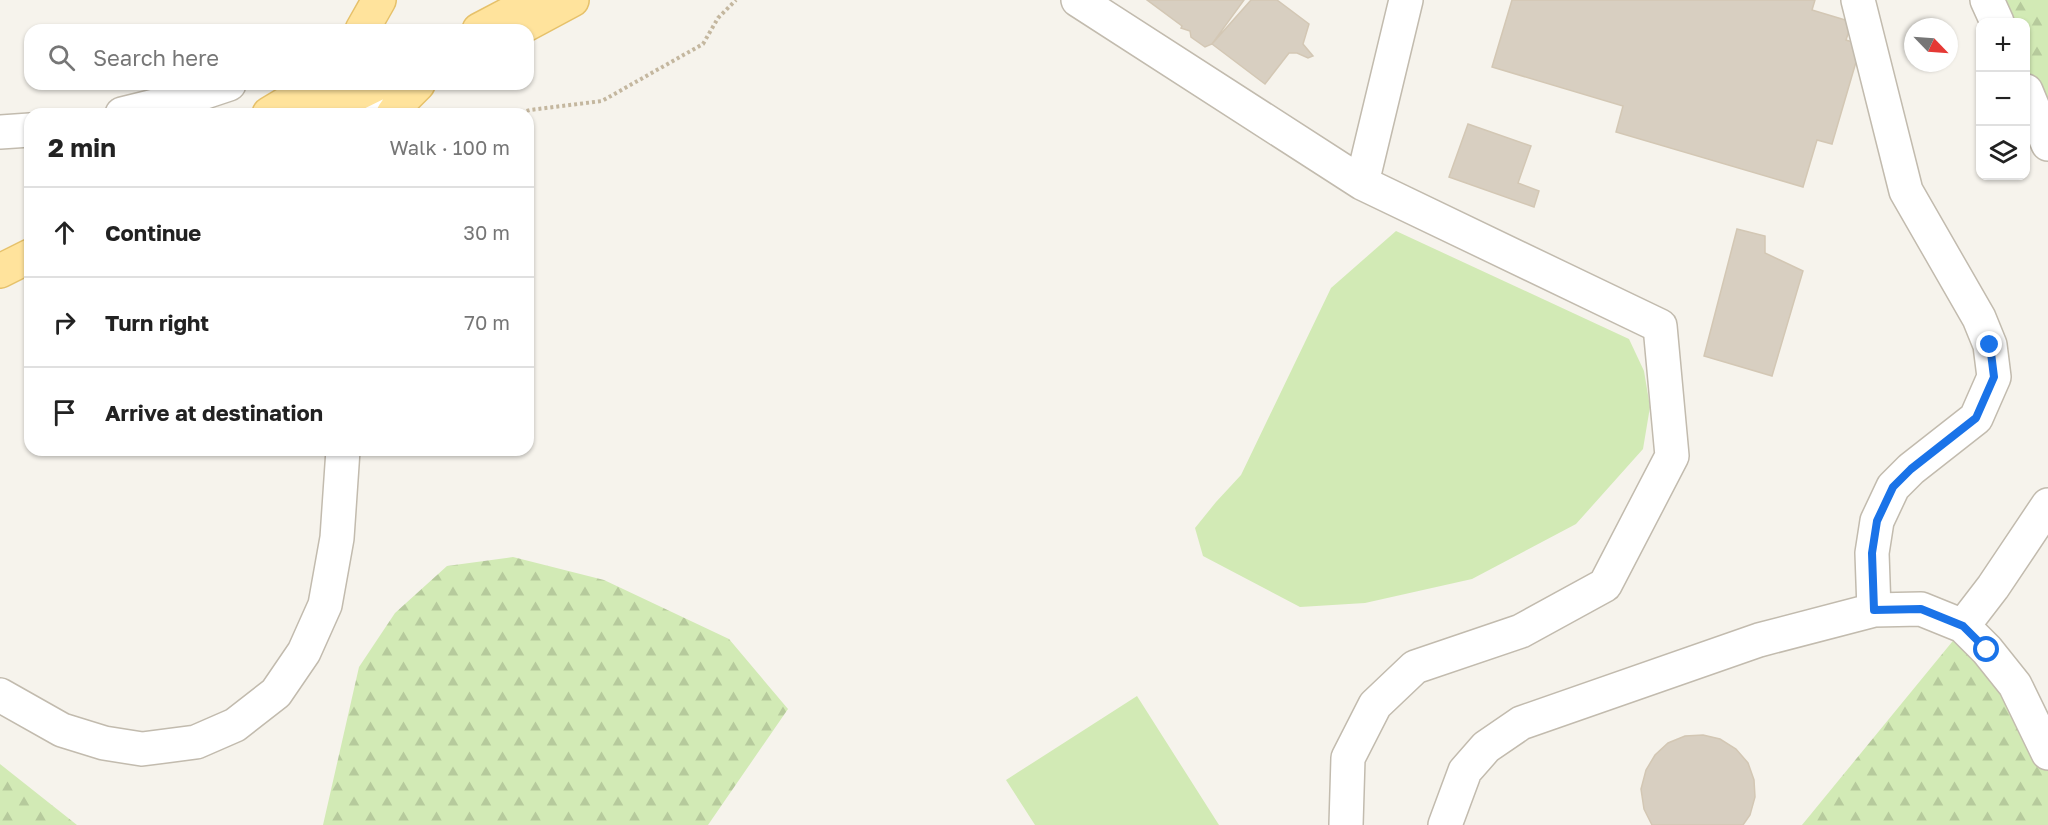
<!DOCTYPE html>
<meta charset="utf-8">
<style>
body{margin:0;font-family:"Golos Text",sans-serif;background:#f2f2f2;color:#222}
.controls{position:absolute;right:18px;top:18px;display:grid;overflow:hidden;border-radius:12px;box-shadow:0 2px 4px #0004}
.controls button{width:54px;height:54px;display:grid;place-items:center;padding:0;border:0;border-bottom:2px solid #e0e0e0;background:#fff;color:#222;font:30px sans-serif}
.compass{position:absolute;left:1904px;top:18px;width:54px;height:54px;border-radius:50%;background:#fff;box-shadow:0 2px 4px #0004;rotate:115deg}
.stop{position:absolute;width:18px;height:18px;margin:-14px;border:4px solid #1a73e8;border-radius:50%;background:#fff}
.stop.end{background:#1a73e8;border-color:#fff;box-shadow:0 2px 6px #0008}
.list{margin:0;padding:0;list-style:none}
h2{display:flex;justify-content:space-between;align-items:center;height:78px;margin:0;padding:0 24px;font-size:26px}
h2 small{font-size:20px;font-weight:400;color:#767676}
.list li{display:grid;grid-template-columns:39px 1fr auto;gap:18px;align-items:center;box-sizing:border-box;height:90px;padding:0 24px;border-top:2px solid #e0e0e0}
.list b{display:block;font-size:22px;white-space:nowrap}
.list em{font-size:20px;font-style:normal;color:#767676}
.icon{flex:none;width:33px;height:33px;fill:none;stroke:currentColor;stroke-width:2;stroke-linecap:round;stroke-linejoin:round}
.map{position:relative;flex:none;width:2048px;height:825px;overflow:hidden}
.search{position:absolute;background:#fff;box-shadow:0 2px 4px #0004;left:24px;top:24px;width:510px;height:66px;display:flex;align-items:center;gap:15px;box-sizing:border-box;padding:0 21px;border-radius:18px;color:#767676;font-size:22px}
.panel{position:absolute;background:#fff;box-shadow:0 2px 4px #0004;left:24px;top:108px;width:510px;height:348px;border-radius:18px}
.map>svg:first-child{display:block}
.forest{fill:url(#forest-firs)}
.park{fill:#d2eab5}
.building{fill:#d8cfc1;stroke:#d3c7b4;stroke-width:1.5}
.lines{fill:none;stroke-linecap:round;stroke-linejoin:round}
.minor-casing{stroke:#c2bbae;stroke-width:36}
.major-casing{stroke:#e6c16a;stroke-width:36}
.path{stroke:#c4b79f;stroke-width:4;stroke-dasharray:3 3;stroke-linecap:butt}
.minor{stroke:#fff;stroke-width:33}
.major{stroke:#ffe39c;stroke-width:33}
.route{stroke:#1a73e8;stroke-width:8}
</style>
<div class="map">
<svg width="2048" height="825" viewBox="0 0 2048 825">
<defs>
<pattern id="forest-firs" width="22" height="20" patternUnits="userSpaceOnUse" patternTransform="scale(1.5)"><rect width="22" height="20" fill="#d2eab5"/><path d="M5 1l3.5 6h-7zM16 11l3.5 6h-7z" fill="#b6ca9c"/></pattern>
</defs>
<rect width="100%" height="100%" fill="#f6f3ec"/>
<!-- forest -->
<path class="forest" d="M1996 0H2048V126L2026 71V22H2006Z
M513 557 604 580 729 639 788 709 708 825H323L359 667 395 613 447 566Z
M1961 631 2048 737V825H1802Z
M0 764 77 825H0Z"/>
<!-- park -->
<path class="park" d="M1396 231 1629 339 1644 371 1650 407 1643 449 1576 524 1472 579 1365 603 1300 607 1203 556 1195 528 1216 502 1241 475 1331 288Z
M1137 696 1219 825H1035L1006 780Z"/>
<!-- building -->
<path class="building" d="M1147 0H1244L1212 44 1205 47 1191 37 1190 31 1181 28 1182 26Z
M1251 0H1277L1309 24 1303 44 1313 56 1308 58 1297 53H1289L1265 84 1212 44Z
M1512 0H1815L1812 10 1852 22 1846 40 1861 45 1832 144 1817 140 1803 187 1616 132 1623 106 1492 67Z
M1468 124 1531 146 1518 183 1539 191 1534 207 1449 177Z
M1737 229 1765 236V253L1803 271 1772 376 1704 356Z
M1703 735 1720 739 1736 749 1748 763 1754 780 1755 797 1750 815 1743 825H1652L1644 809 1641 789 1646 770 1655 755 1668 743 1685 736Z"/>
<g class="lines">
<defs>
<path id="minor" d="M1078 0 1362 183 1660 326 1672 456 1605 585 1521 631 1415 667 1375 705 1348 758 1346 825
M1858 0 1906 191 1979 318 1990 345 1994 377 1976 418 1911 469 1893 487 1877 521 1872 553 1874 610
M1987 0 1997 22
M2026 91 2048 144
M122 114 187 98 229 84
M366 114 368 84
M0 132 30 130
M1362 183 1406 0
M1963 626 1993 587 2048 505
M0 695 62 730 104 743 142 749 196 742 235 725 276 693 304 652 325 605 337 538 343 450
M1445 825 1465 771 1486 747 1521 723 1759 640 1874 610 1921 609 1963 626 1987 650 2015 685 2048 753"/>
<path id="major" d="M518 29 572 0
M362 30 379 0
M479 30 536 0
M269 114 319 84
M316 114 377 84
M393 114 405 97 418 84
M0 271 30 256"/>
</defs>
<!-- minor casing -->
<use href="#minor" class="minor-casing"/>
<!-- major casing -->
<use href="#major" class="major-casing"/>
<!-- path -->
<path class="path" d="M515 114 530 110 602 101 703 44 718 18 736 0"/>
<!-- minor -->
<use href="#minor" class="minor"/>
<!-- major -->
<use href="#major" class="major"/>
</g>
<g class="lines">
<!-- route -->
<path class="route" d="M1987 650 1963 626 1921 609 1874 610 1872 553 1877 521 1893 487 1911 469 1976 418 1994 377 1990 345"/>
</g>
</svg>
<div class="controls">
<button>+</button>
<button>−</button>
<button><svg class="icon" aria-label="layers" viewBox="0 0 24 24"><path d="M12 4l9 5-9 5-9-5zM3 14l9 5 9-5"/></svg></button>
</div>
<svg class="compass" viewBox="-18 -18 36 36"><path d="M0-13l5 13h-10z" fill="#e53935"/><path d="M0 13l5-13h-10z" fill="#767676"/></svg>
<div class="stop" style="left:1987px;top:650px"></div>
<div class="stop end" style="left:1990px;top:345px"></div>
<div class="search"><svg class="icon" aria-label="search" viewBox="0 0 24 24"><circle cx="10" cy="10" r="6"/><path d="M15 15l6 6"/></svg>Search here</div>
<section class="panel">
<h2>2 min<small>Walk · 100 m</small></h2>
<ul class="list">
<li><svg class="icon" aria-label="ahead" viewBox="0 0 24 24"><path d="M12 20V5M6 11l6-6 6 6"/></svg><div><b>Continue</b></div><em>30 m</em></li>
<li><svg class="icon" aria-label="right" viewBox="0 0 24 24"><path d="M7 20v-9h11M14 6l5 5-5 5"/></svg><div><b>Turn right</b></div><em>70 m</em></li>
<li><svg class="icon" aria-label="arrive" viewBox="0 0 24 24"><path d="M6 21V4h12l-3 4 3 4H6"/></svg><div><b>Arrive at destination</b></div></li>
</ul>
</section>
</div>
